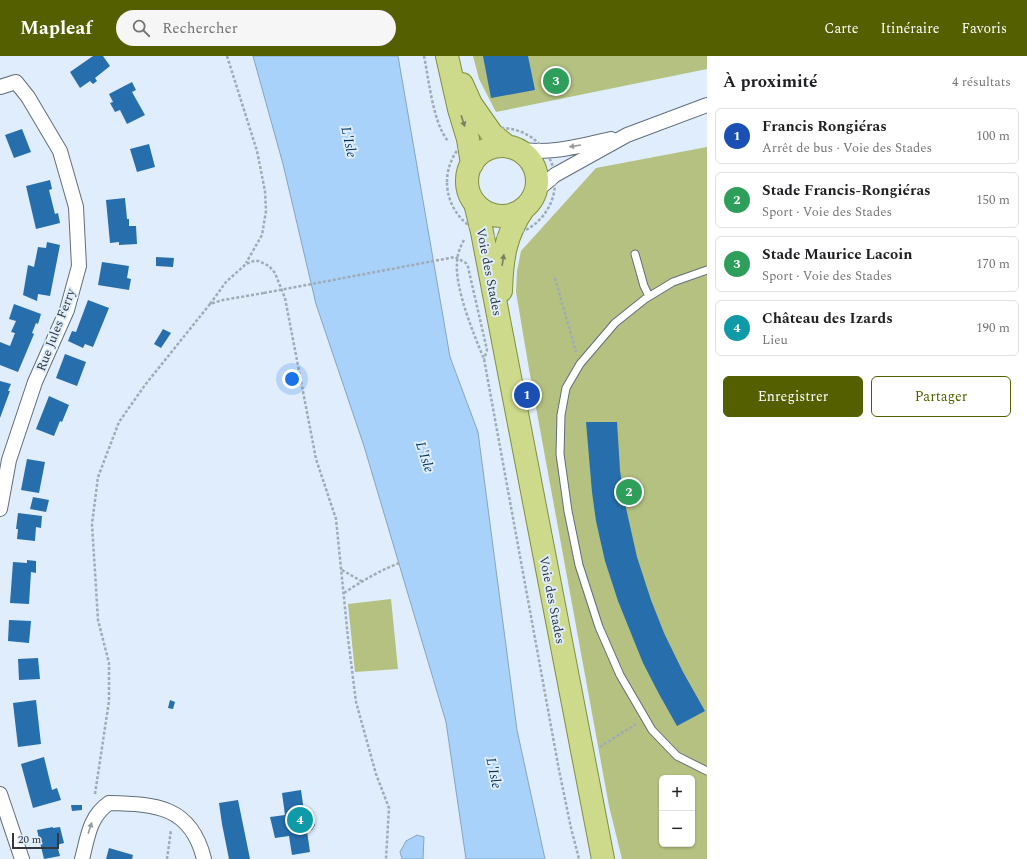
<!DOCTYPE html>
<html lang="fr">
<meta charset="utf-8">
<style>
body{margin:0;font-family:Spectral,serif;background:#f6f6f6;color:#202124}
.controls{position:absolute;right:12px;bottom:12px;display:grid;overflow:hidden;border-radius:6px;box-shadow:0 1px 3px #0004}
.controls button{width:36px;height:36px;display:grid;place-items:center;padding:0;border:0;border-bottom:1px solid #e0e0e0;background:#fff;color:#202124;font:20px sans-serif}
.scale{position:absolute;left:12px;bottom:10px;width:47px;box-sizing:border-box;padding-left:4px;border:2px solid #32383d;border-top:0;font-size:11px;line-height:14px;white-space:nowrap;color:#32383d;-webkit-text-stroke:3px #dfedfc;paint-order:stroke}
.you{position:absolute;left:292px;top:323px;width:14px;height:14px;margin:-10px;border:3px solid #fff;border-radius:50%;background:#1a73e8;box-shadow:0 0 0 6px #1a73e833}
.badge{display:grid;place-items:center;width:26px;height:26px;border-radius:50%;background:#546000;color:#fff;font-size:13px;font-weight:700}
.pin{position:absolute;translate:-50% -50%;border:2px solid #fff;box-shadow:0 1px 4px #0006}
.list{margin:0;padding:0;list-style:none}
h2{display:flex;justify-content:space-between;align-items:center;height:52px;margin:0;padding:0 16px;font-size:17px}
h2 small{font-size:13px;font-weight:400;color:#757577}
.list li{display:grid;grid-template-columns:26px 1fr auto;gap:12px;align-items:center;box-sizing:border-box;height:56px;margin:0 8px 8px;padding:0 8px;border:1px solid #e0e0e0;border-radius:6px}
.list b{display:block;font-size:15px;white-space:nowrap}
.list p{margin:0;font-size:13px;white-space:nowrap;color:#757577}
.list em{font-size:13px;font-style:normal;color:#757577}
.actions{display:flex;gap:8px;padding:12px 16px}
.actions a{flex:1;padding:9px 0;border:1px solid #546000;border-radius:6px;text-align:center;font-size:14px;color:#546000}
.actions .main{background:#546000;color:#fff}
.icon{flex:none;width:22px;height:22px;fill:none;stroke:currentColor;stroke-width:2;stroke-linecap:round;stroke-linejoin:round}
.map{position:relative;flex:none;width:707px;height:803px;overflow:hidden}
header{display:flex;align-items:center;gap:24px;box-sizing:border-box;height:56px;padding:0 20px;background:#546000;color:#fff}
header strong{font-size:19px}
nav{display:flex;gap:22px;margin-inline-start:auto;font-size:14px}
.search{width:280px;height:36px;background:#f6f6f6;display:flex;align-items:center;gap:10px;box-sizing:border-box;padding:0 14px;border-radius:22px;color:#757577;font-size:15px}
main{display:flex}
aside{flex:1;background:#fff}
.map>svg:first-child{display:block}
.green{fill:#b4c180;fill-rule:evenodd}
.water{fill:#a9d2fb;stroke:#85a4c2}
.building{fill:#276eac}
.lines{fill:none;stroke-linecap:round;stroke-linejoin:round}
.lane-casing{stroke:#616e7a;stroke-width:9}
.street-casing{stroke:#616e7a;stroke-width:16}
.primary-casing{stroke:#81903d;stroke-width:24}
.path{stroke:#a0abb6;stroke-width:2.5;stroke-dasharray:3 2;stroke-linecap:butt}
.lane{stroke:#fff;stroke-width:7}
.street{stroke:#fff;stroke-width:14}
.primary{stroke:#cdd98b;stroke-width:22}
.path-bridge{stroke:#a0abb6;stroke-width:2.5;stroke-dasharray:3 2;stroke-linecap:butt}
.oneway{fill:#788060}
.oneway2{fill:#989c9e}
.labels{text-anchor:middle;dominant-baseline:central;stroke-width:4;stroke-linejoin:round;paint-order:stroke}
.street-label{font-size:13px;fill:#32383d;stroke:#dfedfc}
.water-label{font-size:14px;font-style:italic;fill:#00365f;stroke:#dfedfc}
</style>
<header>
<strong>Mapleaf</strong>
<div class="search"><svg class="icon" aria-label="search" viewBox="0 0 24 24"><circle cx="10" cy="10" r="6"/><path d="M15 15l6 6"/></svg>Rechercher</div>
<nav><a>Carte</a><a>Itinéraire</a><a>Favoris</a></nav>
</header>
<main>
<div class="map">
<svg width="707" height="803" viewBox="0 0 707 803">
<rect width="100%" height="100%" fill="#dfedfc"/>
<!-- green -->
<path class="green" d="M473 0H707V13L496 56 479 23Z
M707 91V803H622L609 750 529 313 516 236 517 215 521 195 596 112ZM662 722H692V788H662Z
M391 543 398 613 355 616 348 548Z"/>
<!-- water -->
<path class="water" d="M253 0H398L450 301 478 376 517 674 545 803H466L446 666 364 390 316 248 283 108Z
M417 779 424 781 423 803H402L400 796 406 785Z"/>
<!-- building -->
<path class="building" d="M93 0H103L110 10 95 22 97 25 93 28 90 25 80 32 70 16Z
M483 0H528L535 34 491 42Z
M132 26 136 34 132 36 145 59 127 68 120 54 115 56 110 47 113 46 109 38Z
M22 73 31 96 14 102 5 79Z
M149 88 155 111 137 116 130 93Z
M50 124 52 133 49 134 55 158 58 157 60 167 36 173 26 130Z
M125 142 127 163H129V170H136L137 188 119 189V186L110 187 106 144Z
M47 186 60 189 50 240 38 238 37 245 23 239 28 209 34 211 38 191 46 192Z
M156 201 174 202 173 211 156 210Z
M102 206 129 210 127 222 131 223 129 234 98 229Z
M88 244 109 252 93 291 85 288 83 292 68 285 72 275 76 276Z
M14 248 41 258 38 268 36 267 32 277 34 278 18 316 0 309V286L10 290 15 277 11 276 16 265 9 263Z
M163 273 171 277 161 292 154 288Z
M65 298 86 306 77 330 56 322Z
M0 325 11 328 8 335H10L0 362Z
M49 340 69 349 62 366 60 365 54 380 36 373Z
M586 366H617L620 414 624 443 637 501 651 544 664 577 683 616 705 655 677 670 659 638 643 607 618 545 605 505 596 465 592 436Z
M27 403 45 406 39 437 21 434Z
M33 441 49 444 46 456 30 453Z
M18 457 42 460 41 472 36 471 35 485 17 483 18 473H16Z
M27 504 36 505V517L31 516 29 548 10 547 13 506 27 507Z
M9 564 31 565 29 587 8 585Z
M38 602 40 623 19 624 18 603Z
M36 644 41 688 18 691 13 647Z
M170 644 175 646 173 653 168 652Z
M44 701 52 734 57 732 61 744 33 752 21 708Z
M301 734 304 755H309L313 759 315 769 312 774 307 775 310 796 292 799 289 780 275 782 270 761 285 759 282 737Z
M238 744 250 803H229L222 768 219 747Z
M71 749H82V754L72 755Z
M53 771V772L60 771 64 787 57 789 60 800 44 803 37 774Z
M109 792 133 799 132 803H106Z"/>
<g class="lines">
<defs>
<path id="lane" d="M635 198 644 230 649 240
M707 214 673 226 645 243 615 267 580 308 566 332 561 359 560 398 568 455 579 509 599 571 620 619 652 674 677 700 707 715"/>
<path id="street" d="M0 31 16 26 28 41 60 95 76 151 79 210 67 254 35 326 9 404 0 453
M517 93C548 99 580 90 611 83
M535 136 555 119 627 79 707 49
M0 738 22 803
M82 803C88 781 89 761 109 747 156 748 191 750 204 803"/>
<path id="primary" d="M447 0 459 53 468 83 472 108
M462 28 471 48 492 78 508 91
M467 125a35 35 0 1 1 70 0a35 35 0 1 1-70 0Z
M475 147 482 176 603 803
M501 235C502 203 505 179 524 152"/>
</defs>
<!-- lane casing -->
<use href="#lane" class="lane-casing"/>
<!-- street casing -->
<use href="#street" class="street-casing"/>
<!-- primary casing -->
<use href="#primary" class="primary-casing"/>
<!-- path -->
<path class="path" d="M227 0 257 95 265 135 266 155 262 179 246 207
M424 0C429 24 433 67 448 85
M447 126a54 54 0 1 1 108 0a54 54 0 1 1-108 0Z
M464 184C460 191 457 199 457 207 455 233 474 279 484 303L559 714 571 772 579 803
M555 222 576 296
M210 248 226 226 246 208 254 205H259L269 210 275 217 285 242 316 403 336 463 348 582 356 646 376 718 389 752 386 803
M342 514 361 525
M344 537C362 525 379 515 399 507
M600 691 636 668
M95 738 109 645V607L98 564 92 468 98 421 119 366 145 329 210 248 223 244 264 237
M167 803 171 774"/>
<!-- lane -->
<use href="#lane" class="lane"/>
<!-- street -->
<use href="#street" class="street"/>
<!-- primary -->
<use href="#primary" class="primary"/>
<!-- path-bridge -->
<path class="path-bridge" d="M264 237 455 201 466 207 468 211 487 294 484 303"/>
</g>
<!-- one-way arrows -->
<defs><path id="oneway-solid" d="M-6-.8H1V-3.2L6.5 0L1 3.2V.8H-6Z"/></defs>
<g class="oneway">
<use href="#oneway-solid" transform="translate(463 65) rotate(72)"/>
<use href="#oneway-solid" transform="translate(503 204) rotate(-81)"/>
</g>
<g class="oneway2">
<use href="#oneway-solid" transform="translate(575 90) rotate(171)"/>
<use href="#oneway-solid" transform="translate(90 772) rotate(-72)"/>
</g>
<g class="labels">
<!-- street labels -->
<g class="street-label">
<text transform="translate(489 216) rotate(79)">Voie des Stades</text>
<text transform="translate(56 274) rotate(-69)">Rue Jules Ferry</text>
<text transform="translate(552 544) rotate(79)">Voie des Stades</text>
</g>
<!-- water labels -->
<g class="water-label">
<text transform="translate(349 86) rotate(78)">L'Isle</text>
<text transform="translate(425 401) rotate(72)">L'Isle</text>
<text transform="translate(494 717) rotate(78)">L'Isle</text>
</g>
</g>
</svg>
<div class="controls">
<button>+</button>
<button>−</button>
</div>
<div class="scale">20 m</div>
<div class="you"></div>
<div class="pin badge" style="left:527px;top:339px;background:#1a4fb4">1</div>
<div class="pin badge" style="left:629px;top:436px;background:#2e9e5b">2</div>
<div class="pin badge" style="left:556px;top:25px;background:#2e9e5b">3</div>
<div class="pin badge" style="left:300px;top:764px;background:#0f9aa8">4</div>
</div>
<aside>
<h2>À proximité<small>4 résultats</small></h2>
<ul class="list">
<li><span class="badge" style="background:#1a4fb4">1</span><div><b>Francis Rongiéras</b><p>Arrêt de bus · Voie des Stades</p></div><em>100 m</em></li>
<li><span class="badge" style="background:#2e9e5b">2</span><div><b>Stade Francis-Rongiéras</b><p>Sport · Voie des Stades</p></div><em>150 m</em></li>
<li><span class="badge" style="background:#2e9e5b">3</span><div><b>Stade Maurice Lacoin</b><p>Sport · Voie des Stades</p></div><em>170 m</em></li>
<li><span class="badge" style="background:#0f9aa8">4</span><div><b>Château des Izards</b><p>Lieu</p></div><em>190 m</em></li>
</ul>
<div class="actions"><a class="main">Enregistrer</a><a>Partager</a></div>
</aside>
</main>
